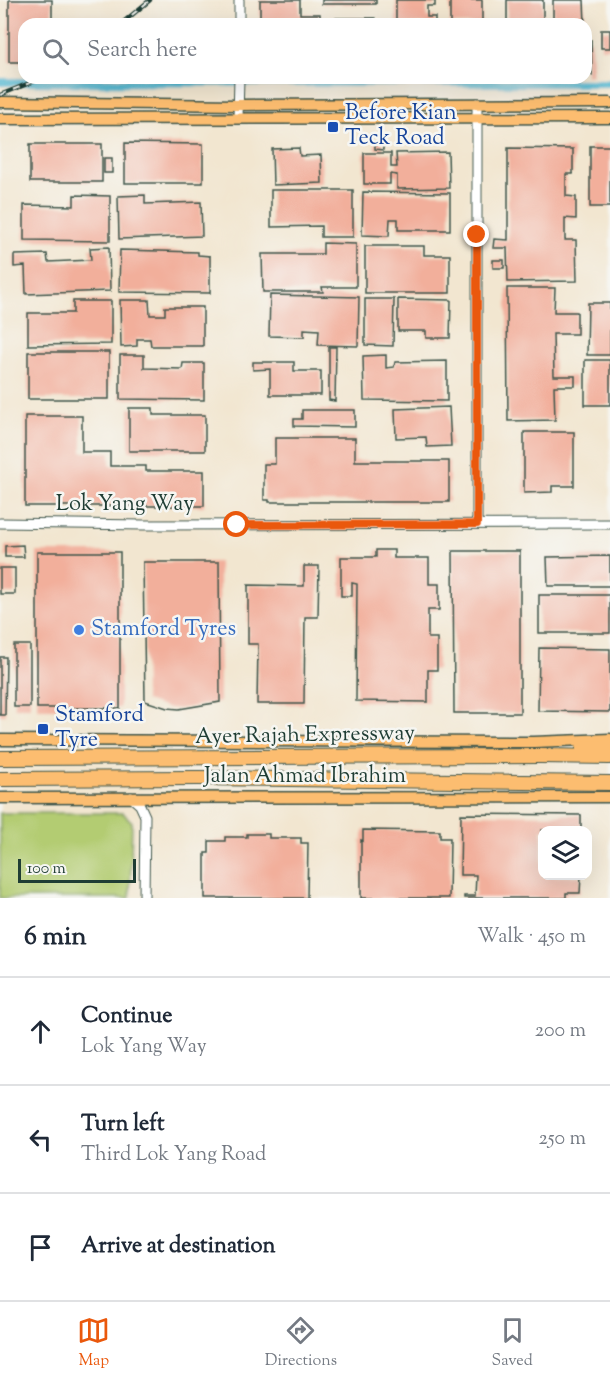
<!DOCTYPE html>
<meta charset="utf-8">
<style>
body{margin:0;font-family:"Sorts Mill Goudy",serif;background:#f2f2f3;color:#1f2937}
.controls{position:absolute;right:18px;bottom:18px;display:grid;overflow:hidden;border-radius:12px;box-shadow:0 6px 24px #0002}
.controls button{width:54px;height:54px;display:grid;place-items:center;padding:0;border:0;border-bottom:2px solid #e0e1e3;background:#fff;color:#1f2937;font:30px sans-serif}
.scale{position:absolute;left:18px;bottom:15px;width:118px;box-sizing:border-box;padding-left:6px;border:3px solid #1f3d34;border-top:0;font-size:16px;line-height:21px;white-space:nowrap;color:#1f3d34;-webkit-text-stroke:4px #f6f6f2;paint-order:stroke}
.stop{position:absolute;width:18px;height:18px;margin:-14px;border:4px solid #ea580c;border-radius:50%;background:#fff}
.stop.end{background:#ea580c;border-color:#fff;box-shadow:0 2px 6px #0008}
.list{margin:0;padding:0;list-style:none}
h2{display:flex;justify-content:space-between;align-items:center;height:78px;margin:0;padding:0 24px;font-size:26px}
h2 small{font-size:20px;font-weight:400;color:#747a83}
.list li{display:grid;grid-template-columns:39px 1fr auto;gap:18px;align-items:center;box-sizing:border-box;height:108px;padding:0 24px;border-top:2px solid #e0e1e3}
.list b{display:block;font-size:22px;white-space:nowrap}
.list p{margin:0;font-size:20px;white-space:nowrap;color:#747a83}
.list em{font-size:20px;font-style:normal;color:#747a83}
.icon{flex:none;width:33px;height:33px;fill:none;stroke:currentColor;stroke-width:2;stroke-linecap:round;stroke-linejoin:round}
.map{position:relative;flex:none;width:610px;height:898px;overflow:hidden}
.search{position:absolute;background:#fff;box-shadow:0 6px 24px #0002;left:18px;right:18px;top:18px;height:66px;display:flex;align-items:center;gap:15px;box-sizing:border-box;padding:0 21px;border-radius:18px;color:#747a83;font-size:22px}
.sheet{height:402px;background:#fff}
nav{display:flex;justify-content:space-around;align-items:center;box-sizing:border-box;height:84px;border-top:2px solid #e0e1e3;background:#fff;font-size:16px;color:#747a83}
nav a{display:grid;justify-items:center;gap:3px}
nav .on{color:#ea580c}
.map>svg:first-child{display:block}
.green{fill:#b3cc72;stroke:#698453;stroke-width:1.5}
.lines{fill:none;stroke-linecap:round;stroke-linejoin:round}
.canal{stroke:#54b9d2;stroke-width:8}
.building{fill:#f2af9b}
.minor-casing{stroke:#3f564b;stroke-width:11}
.major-casing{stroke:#3f564b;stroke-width:13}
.highway-casing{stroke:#3f564b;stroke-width:16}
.minor{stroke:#fff;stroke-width:9}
.major{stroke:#fcbd6f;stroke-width:10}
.highway{stroke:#fcbd6f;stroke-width:14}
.rail-casing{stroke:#1f3d34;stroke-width:4.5}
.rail{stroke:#f6f6f2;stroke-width:2;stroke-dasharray:7;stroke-linecap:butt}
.route{stroke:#ea580c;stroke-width:8}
.transit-dot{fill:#1a4fb4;stroke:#f6f6f2;stroke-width:2}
.shop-dot{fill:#3f7fe0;stroke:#f6f6f2;stroke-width:2}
.labels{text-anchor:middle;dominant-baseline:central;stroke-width:5;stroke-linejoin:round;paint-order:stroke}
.transit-label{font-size:22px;fill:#164399;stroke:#f6f6f2;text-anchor:start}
.street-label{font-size:22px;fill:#1f3d34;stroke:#f6f6f2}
.shop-label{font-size:22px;fill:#366cbe;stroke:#f6f6f2;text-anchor:start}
</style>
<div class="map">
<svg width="610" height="898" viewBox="0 0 610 898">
<rect width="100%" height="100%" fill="#f6f6f2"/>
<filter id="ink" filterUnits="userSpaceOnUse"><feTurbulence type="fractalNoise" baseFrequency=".0167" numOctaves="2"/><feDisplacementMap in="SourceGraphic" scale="12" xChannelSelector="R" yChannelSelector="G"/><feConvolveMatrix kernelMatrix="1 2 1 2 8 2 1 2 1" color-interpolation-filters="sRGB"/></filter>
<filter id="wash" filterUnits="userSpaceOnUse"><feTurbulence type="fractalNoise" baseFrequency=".008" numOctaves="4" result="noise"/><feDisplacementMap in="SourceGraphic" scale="24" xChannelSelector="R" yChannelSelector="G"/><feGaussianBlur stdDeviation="1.35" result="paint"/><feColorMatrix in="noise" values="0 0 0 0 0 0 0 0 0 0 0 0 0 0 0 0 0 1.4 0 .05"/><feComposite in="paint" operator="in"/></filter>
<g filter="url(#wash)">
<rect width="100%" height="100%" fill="#f2e6d0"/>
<!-- green -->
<path class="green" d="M0 813H123L132 822 130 898H0Z"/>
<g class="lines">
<!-- canal -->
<path class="canal" d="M0 82 610 83"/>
</g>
<g id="blocks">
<!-- building -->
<path class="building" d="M9 0H52V24H24V62H9Z
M260 0H300V14H320V24H260Z
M322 0H376V4H322Z
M396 0H435V6H427V17H435V24H396Z
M450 0H482V24H450Z
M507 0H543V24H507Z
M553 0H584L585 24H553Z
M336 18H375V24H336Z
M601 30H610V48H601Z
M591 40 592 75 586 76V41Z
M375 142H383V150L375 149Z
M125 143 203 144V183H125Z
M30 144H102V182H30Z
M590 146H610V207H590Z
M299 148 300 156 321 155 322 183 273 185 272 149Z
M508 148 573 149V174H566V196L576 197V219L565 218V240H576L577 281 508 282 507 248H493L494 239 508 240Z
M448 152 449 188 397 189V175L390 174V184H364V153H391V167H397L396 153Z
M104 158H112V173H104Z
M271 190H353V237H321V226L271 227Z
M363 192 450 193V230H398V219H390L389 236 362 235Z
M74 195 110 196V241L24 240V205L74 206Z
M145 195V204L201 202 202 236 119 239 118 196Z
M323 243 356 244V287H322L323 292H263L262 254H323Z
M365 246H424V255H450V293H365Z
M109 247 110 291 26 294 25 266 14 267V255L47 254 48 262 91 260 90 248Z
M120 250 198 252V255L210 256V293L119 292Z
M493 260H504V268H493Z
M507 288H555L554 312H577V334H553L554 376H575V386H554L555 420 508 421Z
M270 295 359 297 358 346 318 345 319 330 304 329V337L269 336Z
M365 299H394L393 346 365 345Z
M398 299 451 300 450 338H426V331H398Z
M120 300H149L150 315H165V307H203V346H151L150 339H137V346L121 347Z
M73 301H111V344L28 345V313H73Z
M588 303H610V355H587Z
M329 347H336L335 401 329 400Z
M28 352H109V399H28Z
M120 355H144V368L182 369 183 363H204V400L120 399Z
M386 355V368L394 367 395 362 447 361V401L364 400 363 356Z
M585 360H610V405H585Z
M253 362H294V371H321V395H270V369L253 370Z
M449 407 451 446 427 447 426 437 396 438 395 409Z
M129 408H153V415H205V451H129Z
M302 410H355V427L294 426V419H302Z
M25 416H82V452H110V466H146V471H204V506H25Z
M524 432H574V486H552V492L524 493Z
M275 438H355V461H449V502H269V500H264V464H275Z
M23 545 24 557H5V546Z
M376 550H394V558H429V584H439V610H428V638H437V670H428V702L356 701 357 584 352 583V596H341V557H376Z
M453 551H520V713H454Z
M37 552H120V708H37Z
M610 556V586H548L547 557Z
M143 562H219L220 702 179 709 167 708 145 701Z
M304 566H319L318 617H305L304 704H257L258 644H248V585L304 586Z
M0 568H15V594H0Z
M539 595H610V633H539Z
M14 645H30V707H14Z
M539 648 610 649V712L538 711Z
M0 657H6L5 715H0Z
M461 814 581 815V830H542V876H581L580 893H566V898H464V896H475L476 875H460Z
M363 830 440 831V838H450L449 898H361V840L363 841Z
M247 834H269V838H301V843H308L307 898H205V853H209V841H225V837H247Z"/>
</g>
</g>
<g filter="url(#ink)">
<use href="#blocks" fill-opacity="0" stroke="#3f564b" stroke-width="1.5"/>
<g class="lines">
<defs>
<path id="minor" d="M239 0V24
M238 118 239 78
M0 523 144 525 610 524
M477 524V103
M131 797 140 805 145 816 144 898"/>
<path id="major" d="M0 102 238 105 610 103
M0 119 610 118
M0 740 534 742 610 739
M0 798 610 797"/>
<path id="highway" d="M583 748 610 747
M0 758 540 756 610 757
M0 779 198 778 610 783"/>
</defs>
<!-- minor casing -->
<use href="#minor" class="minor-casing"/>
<!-- major casing -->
<use href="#major" class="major-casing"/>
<!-- highway casing -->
<use href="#highway" class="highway-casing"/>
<!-- minor -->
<use href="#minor" class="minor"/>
<!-- major -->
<use href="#major" class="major"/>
<!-- highway -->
<use href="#highway" class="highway"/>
<defs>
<path id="rail" d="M121 24 150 0
M0 95 42 78"/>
</defs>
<!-- rail casing -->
<use href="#rail" class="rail-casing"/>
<!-- rail -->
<use href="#rail" class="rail"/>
</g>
</g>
<g class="lines" filter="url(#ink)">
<!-- route -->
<path class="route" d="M237 525 477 524V235"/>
</g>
<!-- markers -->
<g class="transit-dot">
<rect x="327" y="121" width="12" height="12" rx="3"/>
<rect x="37" y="723" width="12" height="12" rx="3"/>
</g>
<circle class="shop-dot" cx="79" cy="630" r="6"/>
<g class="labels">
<!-- transit labels -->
<g class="transit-label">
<text x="345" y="114">Before Kian<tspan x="345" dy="25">Teck Road</tspan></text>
<text x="55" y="716">Stamford<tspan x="55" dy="25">Tyre</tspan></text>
</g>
<!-- street labels -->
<g class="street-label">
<text x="125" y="505">Lok Yang Way</text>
<text transform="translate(305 736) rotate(-1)">Ayer Rajah Expressway</text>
<text x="305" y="777">Jalan Ahmad Ibrahim</text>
</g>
<!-- shop labels -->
<g class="shop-label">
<text x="91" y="630">Stamford Tyres</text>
</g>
</g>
</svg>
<div class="controls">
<button><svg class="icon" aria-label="layers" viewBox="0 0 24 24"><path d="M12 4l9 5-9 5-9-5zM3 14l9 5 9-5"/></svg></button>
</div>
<div class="scale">100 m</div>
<div class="stop" style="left:237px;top:525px"></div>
<div class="stop end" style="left:477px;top:235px"></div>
<div class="search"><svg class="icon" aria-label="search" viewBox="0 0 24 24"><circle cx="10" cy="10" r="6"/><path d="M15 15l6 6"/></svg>Search here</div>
</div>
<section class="sheet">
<h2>6 min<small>Walk · 450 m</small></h2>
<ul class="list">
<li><svg class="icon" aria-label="ahead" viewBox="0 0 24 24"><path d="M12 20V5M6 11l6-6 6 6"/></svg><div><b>Continue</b><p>Lok Yang Way</p></div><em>200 m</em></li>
<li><svg class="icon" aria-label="left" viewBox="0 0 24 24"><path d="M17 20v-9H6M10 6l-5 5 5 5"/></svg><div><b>Turn left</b><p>Third Lok Yang Road</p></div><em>250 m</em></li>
<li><svg class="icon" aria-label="arrive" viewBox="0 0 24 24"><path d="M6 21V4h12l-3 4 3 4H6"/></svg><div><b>Arrive at destination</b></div></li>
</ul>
</section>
<nav>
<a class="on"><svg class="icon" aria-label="map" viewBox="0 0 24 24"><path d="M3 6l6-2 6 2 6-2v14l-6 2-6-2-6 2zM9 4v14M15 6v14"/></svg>Map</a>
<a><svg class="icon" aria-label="directions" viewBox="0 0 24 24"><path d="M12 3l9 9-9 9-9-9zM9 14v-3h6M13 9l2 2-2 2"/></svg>Directions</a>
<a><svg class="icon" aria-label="saved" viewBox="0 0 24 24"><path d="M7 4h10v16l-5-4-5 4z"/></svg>Saved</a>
</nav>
